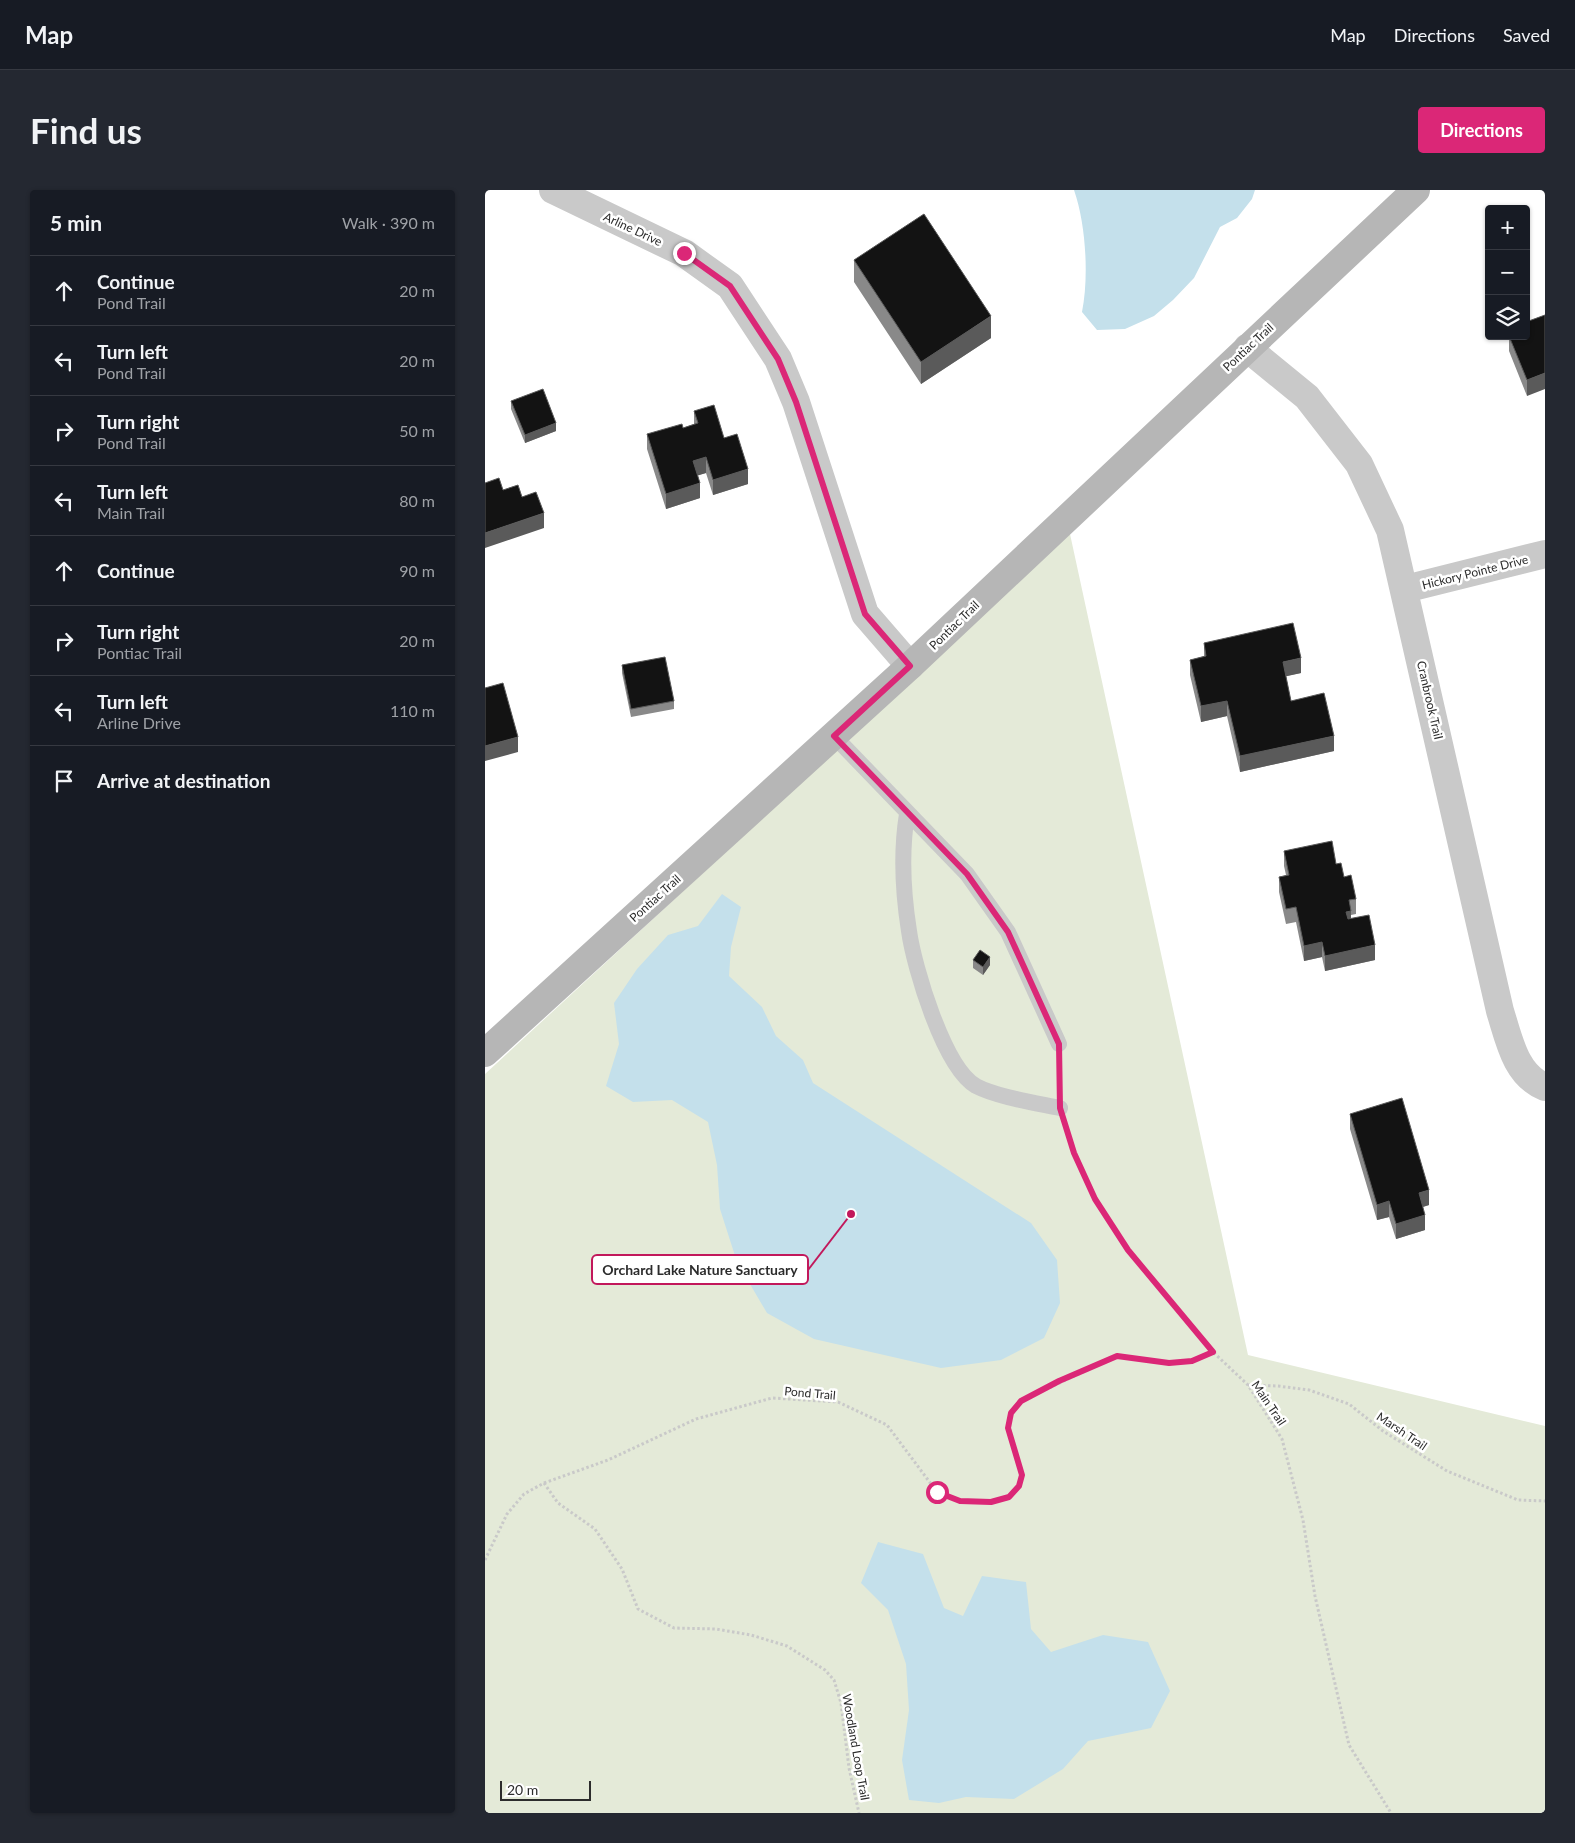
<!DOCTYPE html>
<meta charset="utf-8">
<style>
body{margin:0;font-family:Lato,sans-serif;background:#242831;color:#f1f3f6}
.controls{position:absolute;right:15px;top:15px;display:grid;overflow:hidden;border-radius:5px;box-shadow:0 1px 4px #0004}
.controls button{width:45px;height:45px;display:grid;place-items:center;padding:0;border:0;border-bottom:1px solid #363941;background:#171b24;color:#f1f3f6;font:25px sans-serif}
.scale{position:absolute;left:15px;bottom:12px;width:91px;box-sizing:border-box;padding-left:5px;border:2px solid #2c2c2c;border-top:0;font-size:14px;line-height:18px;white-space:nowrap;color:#2c2c2c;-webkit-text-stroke:4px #fff;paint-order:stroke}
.stop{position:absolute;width:15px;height:15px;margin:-11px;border:4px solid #db2777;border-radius:50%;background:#fff}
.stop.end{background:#db2777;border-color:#fff;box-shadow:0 1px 5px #0008}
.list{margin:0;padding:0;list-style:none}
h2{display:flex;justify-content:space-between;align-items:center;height:65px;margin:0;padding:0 20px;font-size:21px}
h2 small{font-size:16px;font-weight:400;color:#9ea1a6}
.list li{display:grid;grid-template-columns:32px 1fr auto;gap:15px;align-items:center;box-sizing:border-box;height:70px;padding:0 20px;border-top:1px solid #363941}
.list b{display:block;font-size:19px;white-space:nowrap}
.list p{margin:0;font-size:16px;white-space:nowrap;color:#9ea1a6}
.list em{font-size:16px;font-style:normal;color:#9ea1a6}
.icon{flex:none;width:28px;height:28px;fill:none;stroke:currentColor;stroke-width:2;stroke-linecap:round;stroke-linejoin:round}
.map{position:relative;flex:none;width:1060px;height:1623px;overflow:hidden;border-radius:5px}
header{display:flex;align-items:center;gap:30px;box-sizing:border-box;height:70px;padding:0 25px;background:#171b24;border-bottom:1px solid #363941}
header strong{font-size:24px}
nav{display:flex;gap:28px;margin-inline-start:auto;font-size:18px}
.intro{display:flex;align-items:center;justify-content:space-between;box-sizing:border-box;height:120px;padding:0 30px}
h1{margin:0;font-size:35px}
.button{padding:12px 22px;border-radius:5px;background:#db2777;color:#fff;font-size:18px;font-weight:700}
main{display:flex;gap:30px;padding:0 30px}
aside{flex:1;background:#171b24;border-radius:5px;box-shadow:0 1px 4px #0004}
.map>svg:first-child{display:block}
.green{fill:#e4ead8}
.water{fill:#c4e0eb}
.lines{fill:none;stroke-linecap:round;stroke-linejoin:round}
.path{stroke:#c9c9c9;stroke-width:3;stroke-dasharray:2.5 2.5;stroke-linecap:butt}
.service{stroke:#c9c9c9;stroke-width:16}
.minor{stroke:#c9c9c9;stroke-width:28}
.secondary{stroke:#b6b6b6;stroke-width:28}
.wall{fill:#898989}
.shaded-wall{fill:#5a5a5a}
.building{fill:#131313;stroke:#5a5a5a}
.route{stroke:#db2777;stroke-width:6}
.labels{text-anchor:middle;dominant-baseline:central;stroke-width:5;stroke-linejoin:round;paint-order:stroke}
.street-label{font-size:12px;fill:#2c2c2c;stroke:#fff}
.leader{fill:none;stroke:#c2185b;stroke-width:2}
.callout-dot{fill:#c2185b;stroke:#fff;stroke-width:2}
.callout{fill:#fff;stroke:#c2185b;stroke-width:2}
.callout-label{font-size:14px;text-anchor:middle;font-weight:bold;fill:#2c2c2c}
</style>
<header>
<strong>Map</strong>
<nav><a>Map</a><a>Directions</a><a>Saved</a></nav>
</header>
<div class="intro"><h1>Find us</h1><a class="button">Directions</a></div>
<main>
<aside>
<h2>5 min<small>Walk · 390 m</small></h2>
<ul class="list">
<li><svg class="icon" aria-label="ahead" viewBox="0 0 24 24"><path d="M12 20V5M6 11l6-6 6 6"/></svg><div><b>Continue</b><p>Pond Trail</p></div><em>20 m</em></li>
<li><svg class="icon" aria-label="left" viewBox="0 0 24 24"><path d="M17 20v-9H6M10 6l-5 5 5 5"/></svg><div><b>Turn left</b><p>Pond Trail</p></div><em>20 m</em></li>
<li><svg class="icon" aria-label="right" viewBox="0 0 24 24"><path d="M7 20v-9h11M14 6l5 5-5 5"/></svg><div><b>Turn right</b><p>Pond Trail</p></div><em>50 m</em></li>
<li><svg class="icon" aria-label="left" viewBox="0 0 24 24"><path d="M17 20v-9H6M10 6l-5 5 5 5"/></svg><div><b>Turn left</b><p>Main Trail</p></div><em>80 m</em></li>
<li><svg class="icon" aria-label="ahead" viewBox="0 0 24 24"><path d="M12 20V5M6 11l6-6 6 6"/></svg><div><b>Continue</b></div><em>90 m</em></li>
<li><svg class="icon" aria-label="right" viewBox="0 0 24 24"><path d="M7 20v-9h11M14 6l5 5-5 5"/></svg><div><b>Turn right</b><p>Pontiac Trail</p></div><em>20 m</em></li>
<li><svg class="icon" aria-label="left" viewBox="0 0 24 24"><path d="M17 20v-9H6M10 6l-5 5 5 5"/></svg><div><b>Turn left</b><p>Arline Drive</p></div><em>110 m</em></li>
<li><svg class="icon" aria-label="arrive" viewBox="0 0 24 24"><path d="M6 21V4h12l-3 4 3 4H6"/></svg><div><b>Arrive at destination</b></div></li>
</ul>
</aside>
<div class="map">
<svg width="1060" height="1623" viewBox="0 0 1060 1623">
<rect width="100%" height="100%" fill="#fff"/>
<!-- green -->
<path class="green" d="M585 344 763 1165 1060 1236V1623H0V884Z"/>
<!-- water -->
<path class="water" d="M589 0H770L767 9 752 28 735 37 709 88 688 110 669 126 640 139 612 140 597 122C604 87 601 34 589 0Z
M237 704 256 717 246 757 244 786 277 817 291 846 318 870 328 893 546 1033 572 1070 575 1113 559 1148 516 1170 456 1178 329 1149 282 1123 252 1072 235 1019 232 975 223 932 187 910 148 912 121 896 134 854 129 813 152 779 183 745 213 736Z
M393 1352 438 1364 459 1418 478 1426 497 1386 541 1392 546 1439 566 1462 618 1445 663 1452 685 1501 666 1538 603 1551 578 1579 529 1609 481 1607 454 1613 424 1610 417 1570 424 1520 421 1474 403 1420 376 1393Z"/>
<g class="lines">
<!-- path -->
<path class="path" d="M574 878 575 894
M582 939 589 963 611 1009 643 1060 728 1162 763 1195 797 1249 818 1330 830 1406 864 1555 906 1623
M763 1195 793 1196 824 1200 864 1214 898 1241 962 1281 1033 1310 1060 1311
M59 1293 123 1270 211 1229 287 1208 353 1212 402 1235 452 1302 475 1311 506 1312 524 1307 534 1296 537 1285 523 1238 526 1223 536 1211 632 1166 684 1173 707 1171 728 1162
M0 1370 22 1324 39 1304 59 1293 73 1313 110 1339 137 1379 153 1419 189 1438 231 1439 266 1445 302 1456 340 1480 349 1490 356 1513 364 1578 374 1623"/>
<!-- service -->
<path class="service" d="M349 546 482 684 523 742 574 854
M422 624C416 661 418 703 424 741 429 777 459 878 491 896 512 907 551 913 575 918"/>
<!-- minor -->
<path class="minor" d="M68 0 199 63 245 96 293 169 311 212 380 424 425 476
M762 158 822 207 874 274 905 340 1015 821C1024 849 1030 885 1060 897
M920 399 1060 364"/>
<!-- secondary -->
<path class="secondary" d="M0 863 425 476 931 0"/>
</g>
<!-- wall -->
<path class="wall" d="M369 70 506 148 436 194 369 92Z
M1060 125 1042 206 1024 161V146H1041V132Z
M26 211 71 241 40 253 26 219Z
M209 221 239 248 263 294 228 305 221 283 213 285 215 308 181 319 162 259V244L198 238 209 234Z
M719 453 816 483 801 486 806 511 849 561 755 582 742 526 716 532 705 485V470L719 466Z
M137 475 189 511V519L146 527 137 483Z
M799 661 851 674 871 709V724L866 725V728L890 770 840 781 837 767 819 771 811 732 801 734 794 702V687L801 685 799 676Z
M488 770 505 775 498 785 488 778Z
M865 924 944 1015 938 1017 940 1040 911 1049 904 1027 892 1030 865 939Z"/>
<!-- shaded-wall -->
<path class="shaded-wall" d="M506 126V148L436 194V172Z
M1060 183V199L1042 206V190Z
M71 233V241L40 253V245Z
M221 267V283L208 287V271Z
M263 279V294L228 305V290Z
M215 293V308L181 319V304Z
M59 323V338L0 358V343Z
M816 468V483L798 487V472Z
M742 511V526L716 532V516Z
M849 546V561L755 582V566Z
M33 547V562L0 571V556Z
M866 721V736L861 737V722Z
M837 752V767L819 771V756Z
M890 755V770L840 781V766Z
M505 767V775L498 785V777Z
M944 1000V1015L934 1018V1003Z
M904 1011V1027L892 1030V1015Z
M940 1025V1040L911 1049V1034Z"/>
<!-- building -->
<path class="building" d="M439 24 506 126 436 172 369 70Z
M1060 125V183L1042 190 1024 146H1041V139L1043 138 1041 132Z
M58 199 71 233 40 245 26 211Z
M229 215 239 248 252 244 263 279 228 290 221 267 208 271 215 293 181 304 162 244 197 234 198 238 213 233 209 221Z
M14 288 18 300 33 295 37 307 51 302 59 323 0 343V293Z
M808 433 816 468 798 472 806 511 839 503 849 546 755 566 742 511 716 516 705 470 721 466 719 453Z
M180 467 189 511 146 519 137 475Z
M18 493 33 547 0 556V498Z
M847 651 851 674 856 673 859 687 866 685 871 709 864 710 866 721 861 722 863 729 884 725 890 755 840 766 837 752 819 756 811 717 801 719 794 687 804 685 799 661Z
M495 760 505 767 498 777 488 770Z
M917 908 944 1000 934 1003 940 1025 911 1034 904 1011 892 1015 865 924Z"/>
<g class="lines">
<!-- route -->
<path class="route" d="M199 63 245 96 293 169 311 212 380 424 425 476 349 546 482 684 523 742 574 854 575 918 589 963 610 1009 643 1060 728 1162 707 1171 684 1173 632 1166 574 1191 536 1211 526 1223 523 1238 537 1285 534 1296 524 1307 506 1312 475 1311 452 1302"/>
</g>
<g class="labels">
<!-- street labels -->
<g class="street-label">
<text transform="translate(148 39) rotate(25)">Arline Drive</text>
<text transform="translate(763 157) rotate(-43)">Pontiac Trail</text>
<text transform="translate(990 382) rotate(-14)">Hickory Pointe Drive</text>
<text transform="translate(469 435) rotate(-44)">Pontiac Trail</text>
<text transform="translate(945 510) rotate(77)">Cranbrook Trail</text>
<text transform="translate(170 708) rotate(-42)">Pontiac Trail</text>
<text transform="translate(325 1203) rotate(5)">Pond Trail</text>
<text transform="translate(784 1213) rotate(56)">Main Trail</text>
<text transform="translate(917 1241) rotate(34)">Marsh Trail</text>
<text transform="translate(371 1557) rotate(80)">Woodland Loop Trail</text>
</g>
</g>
<!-- callouts -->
<path class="leader" d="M366 1024L323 1080"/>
<circle class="callout-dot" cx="366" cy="1024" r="5"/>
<rect class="callout" x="107" y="1065" width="216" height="29" rx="5"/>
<g class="callout-label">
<text x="215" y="1085">Orchard Lake Nature Sanctuary</text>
</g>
</svg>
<div class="controls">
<button>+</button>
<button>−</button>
<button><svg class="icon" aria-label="layers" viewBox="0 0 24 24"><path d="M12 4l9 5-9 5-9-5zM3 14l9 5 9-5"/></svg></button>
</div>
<div class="scale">20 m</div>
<div class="stop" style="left:452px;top:1302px"></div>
<div class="stop end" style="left:199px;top:63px"></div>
</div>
</main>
